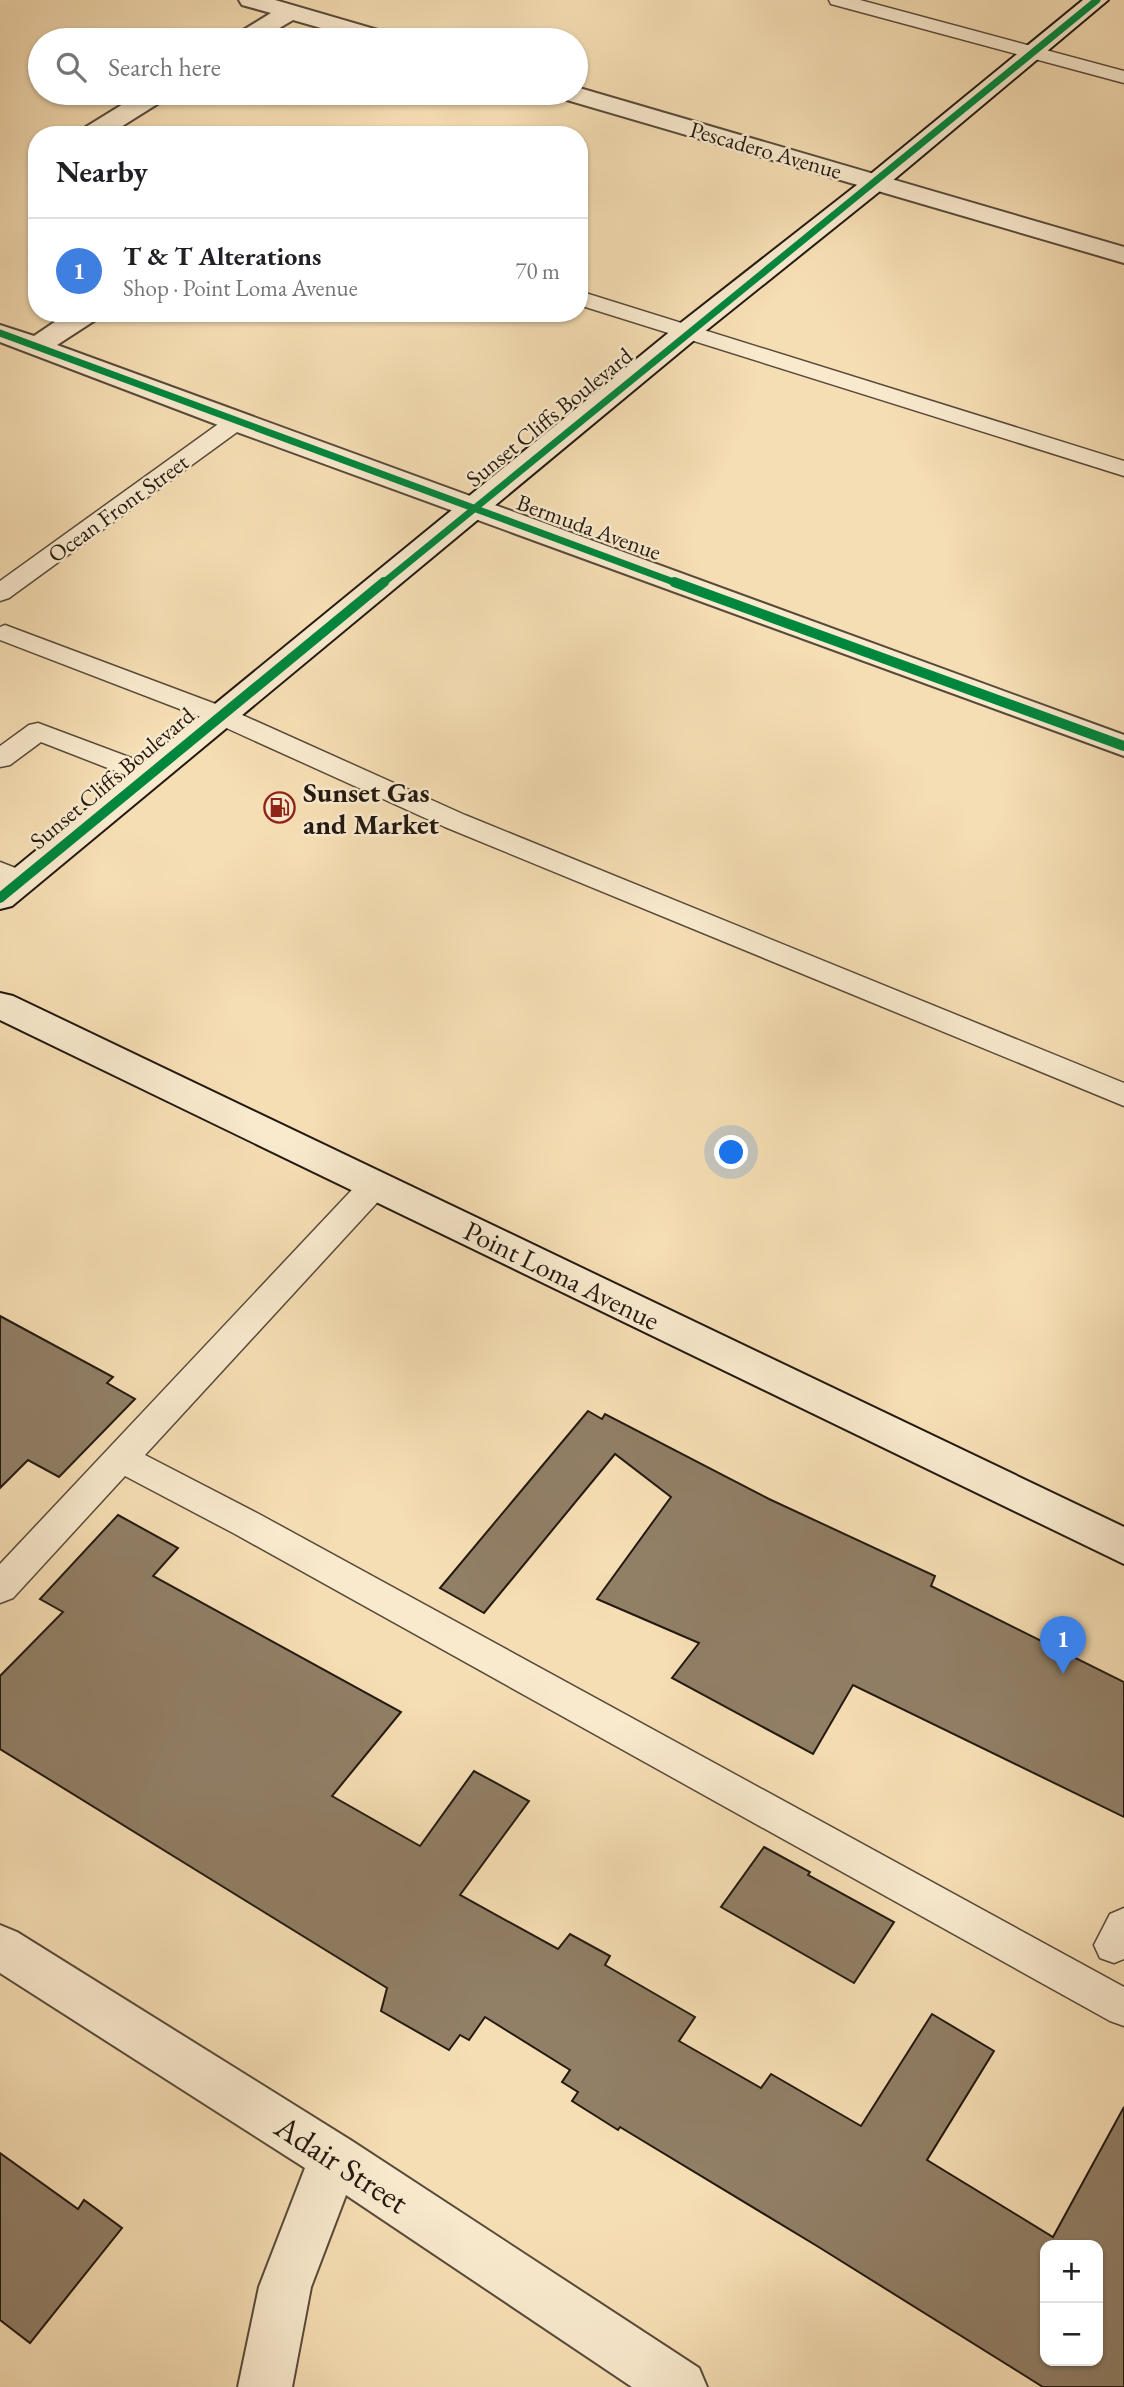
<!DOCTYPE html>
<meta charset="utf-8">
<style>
body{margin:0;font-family:"EB Garamond",serif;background:#f6f6f6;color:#202124}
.controls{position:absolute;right:21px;bottom:21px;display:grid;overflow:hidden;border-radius:14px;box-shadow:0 2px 5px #0004}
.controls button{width:63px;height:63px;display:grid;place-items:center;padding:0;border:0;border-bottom:2px solid #e0e0e0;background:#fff;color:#202124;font:35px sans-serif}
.you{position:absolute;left:732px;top:1153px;width:24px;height:24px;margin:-18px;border:5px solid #fff;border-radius:50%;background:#1a73e8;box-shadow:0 0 0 10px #1a73e833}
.badge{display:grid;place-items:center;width:46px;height:46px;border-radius:50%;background:#8f2418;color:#fff;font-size:23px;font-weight:700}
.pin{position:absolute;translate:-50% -58px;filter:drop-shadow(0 2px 4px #0008)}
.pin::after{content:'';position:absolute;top:37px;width:24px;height:21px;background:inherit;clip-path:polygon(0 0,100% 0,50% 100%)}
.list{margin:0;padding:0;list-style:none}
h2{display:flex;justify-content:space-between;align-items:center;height:91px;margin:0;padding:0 28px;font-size:30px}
h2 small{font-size:23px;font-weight:400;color:#757577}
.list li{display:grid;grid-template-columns:46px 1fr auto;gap:21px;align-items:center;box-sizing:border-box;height:105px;padding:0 28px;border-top:2px solid #e0e0e0}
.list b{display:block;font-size:26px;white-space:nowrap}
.list p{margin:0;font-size:23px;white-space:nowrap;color:#757577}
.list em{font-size:23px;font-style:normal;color:#757577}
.icon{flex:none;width:38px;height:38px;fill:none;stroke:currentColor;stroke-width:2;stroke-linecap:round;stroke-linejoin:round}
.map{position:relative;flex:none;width:1124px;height:2387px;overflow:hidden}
.search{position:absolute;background:#fff;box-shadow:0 2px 5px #0004;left:28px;top:28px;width:560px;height:77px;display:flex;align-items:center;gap:18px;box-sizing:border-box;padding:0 24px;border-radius:38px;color:#757577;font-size:26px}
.panel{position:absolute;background:#fff;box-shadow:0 2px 5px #0004;left:28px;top:126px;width:560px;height:196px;border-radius:28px}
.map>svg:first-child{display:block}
.building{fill:#917f66;stroke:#231911;stroke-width:2;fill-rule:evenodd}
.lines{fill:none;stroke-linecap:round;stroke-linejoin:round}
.service-casing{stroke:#584a3a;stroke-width:3}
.minor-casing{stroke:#584a3a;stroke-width:4}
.secondary-casing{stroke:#231911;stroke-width:4}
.service{fill:#f9eace;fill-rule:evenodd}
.minor{fill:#f9eace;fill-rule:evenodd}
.secondary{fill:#f9eace;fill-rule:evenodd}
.cycleway-far1-casing{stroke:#f9eace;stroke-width:10}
.cycleway-casing{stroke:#f9eace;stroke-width:14}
.cycleway-far1{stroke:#00873e;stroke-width:7}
.cycleway{stroke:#00873e;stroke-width:10}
.labels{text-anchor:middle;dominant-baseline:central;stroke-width:5;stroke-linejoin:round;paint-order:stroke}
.far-street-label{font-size:23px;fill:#231911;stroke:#f9eace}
.poi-label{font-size:28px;font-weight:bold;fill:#231911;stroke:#f9eace;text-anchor:start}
.street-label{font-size:28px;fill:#231911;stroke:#f9eace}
.near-street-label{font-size:33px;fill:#231911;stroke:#f9eace}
</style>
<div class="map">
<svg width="1124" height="2387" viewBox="0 0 1124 2387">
<rect width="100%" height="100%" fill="#f6deb4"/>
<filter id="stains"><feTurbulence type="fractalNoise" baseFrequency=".00286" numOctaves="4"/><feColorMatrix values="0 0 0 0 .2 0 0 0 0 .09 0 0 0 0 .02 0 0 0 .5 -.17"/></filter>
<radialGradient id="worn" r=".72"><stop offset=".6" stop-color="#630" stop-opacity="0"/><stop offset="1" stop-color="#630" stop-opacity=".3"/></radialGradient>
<!-- building -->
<path class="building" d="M0 1316 113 1377 107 1383 135 1399 59 1477 28 1460 0 1488Z
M588 1411 602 1419 605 1414 769 1499 935 1576 931 1586 1124 1682V1817L853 1685 813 1754 672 1678 699 1643 597 1599 671 1497 615 1454 484 1613 440 1588Z
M118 1515 178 1548 153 1576 401 1712 332 1796 420 1846 474 1771 529 1801 460 1895 558 1949 570 1934 610 1956 605 1965 695 2017 679 2041 761 2088 771 2074 861 2126 932 2014 994 2051 927 2160 1053 2237 1124 2107V2387H1043L817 2246 620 2127 618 2130 572 2101 578 2092 562 2082 570 2070 485 2017 469 2040 460 2035 449 2050 381 2011 387 1988 0 1749V1676L63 1612 40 1599ZM1045 2245H1098V2361H1045Z
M764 1847 810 1872 808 1875 894 1922 854 1983 721 1907Z
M0 2153 78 2209 84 2200 122 2228 30 2343 0 2320Z"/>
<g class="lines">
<defs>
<path id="service" d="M829 0H860L1124 71V83L831 4Z
M579 291 1124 461V476L579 305Z
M236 415 244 417 248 422 244 427 9 598 0 601V581L228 417Z
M5 625 229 709 465 815 1124 1083V1106L445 827 211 721 0 640V627Z
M38 723 161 769 165 775 161 781 151 783 141 781 41 742 10 765 0 767V746L29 725Z
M0 862 31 874 35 880 31 886 21 889 0 882Z
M375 1174 386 1177 391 1185 386 1193 145 1455 259 1514 1124 1987V2026L1110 2021 235 1534 125 1476 13 1598 0 1603V1564L364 1177Z
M1124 1908V1959L1114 1963 1100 1958 1094 1945 1110 1914Z"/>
<path id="minor" d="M239 0H275L395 35 399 40H363L293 20 259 40H231L235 35 271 13 242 5Z
M576 87 1124 247V263L560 98 557 93H576Z
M141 93H170L167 98 108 135H78L81 130Z
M68 313H100L97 319 57 345 1124 735V756L226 428 0 342V325L34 336Z
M0 1925 17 1932 352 2141 699 2368 707 2387H632L346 2195 311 2287 292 2387H238L259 2287 305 2168 0 1973Z"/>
<path id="secondary" d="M1083 0H1108L885 187 698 337 12 906 0 909V880L678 325 867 177Z
M0 993 13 996 1124 1527V1564L0 1020Z"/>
</defs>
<!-- service casing -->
<use href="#service" class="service-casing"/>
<!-- minor casing -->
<use href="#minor" class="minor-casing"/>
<!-- secondary casing -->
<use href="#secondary" class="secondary-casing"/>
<!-- service -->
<use href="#service" class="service"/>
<!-- minor -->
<use href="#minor" class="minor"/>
<!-- secondary -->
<use href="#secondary" class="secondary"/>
<defs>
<path id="cycleway-far1" d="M0 333 679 584
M382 584 1097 0"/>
<path id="cycleway" d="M674 582 1124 746
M0 898 384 582"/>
</defs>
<!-- cycleway-far1 casing -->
<use href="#cycleway-far1" class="cycleway-far1-casing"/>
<!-- cycleway casing -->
<use href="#cycleway" class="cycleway-casing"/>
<!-- cycleway-far1 -->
<use href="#cycleway-far1" class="cycleway-far1"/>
<!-- cycleway -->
<use href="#cycleway" class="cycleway"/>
</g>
<!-- icons -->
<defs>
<symbol id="fuel-ring" viewBox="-11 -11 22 22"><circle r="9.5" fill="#f9eace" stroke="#8f2418" stroke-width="1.5"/><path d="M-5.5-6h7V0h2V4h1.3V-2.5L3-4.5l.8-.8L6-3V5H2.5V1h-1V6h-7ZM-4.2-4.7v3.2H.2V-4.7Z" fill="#8f2418"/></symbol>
</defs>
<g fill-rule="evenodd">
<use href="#fuel-ring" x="262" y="790" width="35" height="35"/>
</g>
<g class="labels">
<!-- far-street labels -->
<g class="far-street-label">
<text transform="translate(766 150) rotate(16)">Pescadero Avenue</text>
<text transform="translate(549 417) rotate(-39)">Sunset Cliffs Boulevard</text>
<text transform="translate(118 508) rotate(-36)">Ocean Front Street</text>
<text transform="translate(589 527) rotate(20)">Bermuda Avenue</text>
<text transform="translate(112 778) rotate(-40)">Sunset Cliffs Boulevard</text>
</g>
<!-- poi labels -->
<g class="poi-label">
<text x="303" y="792">Sunset Gas<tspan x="303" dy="32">and Market</tspan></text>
</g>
<!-- street labels -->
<g class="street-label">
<text transform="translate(562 1275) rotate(26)">Point Loma Avenue</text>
</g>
<!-- near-street labels -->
<g class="near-street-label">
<text transform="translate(342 2164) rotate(33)">Adair Street</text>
</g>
</g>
<rect width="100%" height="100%" filter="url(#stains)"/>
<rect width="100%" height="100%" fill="url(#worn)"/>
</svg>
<div class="controls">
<button>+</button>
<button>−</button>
</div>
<div class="you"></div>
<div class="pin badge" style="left:1063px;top:1674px;background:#3f7fe0">1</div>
<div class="search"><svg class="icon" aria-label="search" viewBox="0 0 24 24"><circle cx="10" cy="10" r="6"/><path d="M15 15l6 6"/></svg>Search here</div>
<section class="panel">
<h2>Nearby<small></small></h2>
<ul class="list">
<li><span class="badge" style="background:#3f7fe0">1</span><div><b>T &amp; T Alterations</b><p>Shop · Point Loma Avenue</p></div><em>70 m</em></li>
</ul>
</section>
</div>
